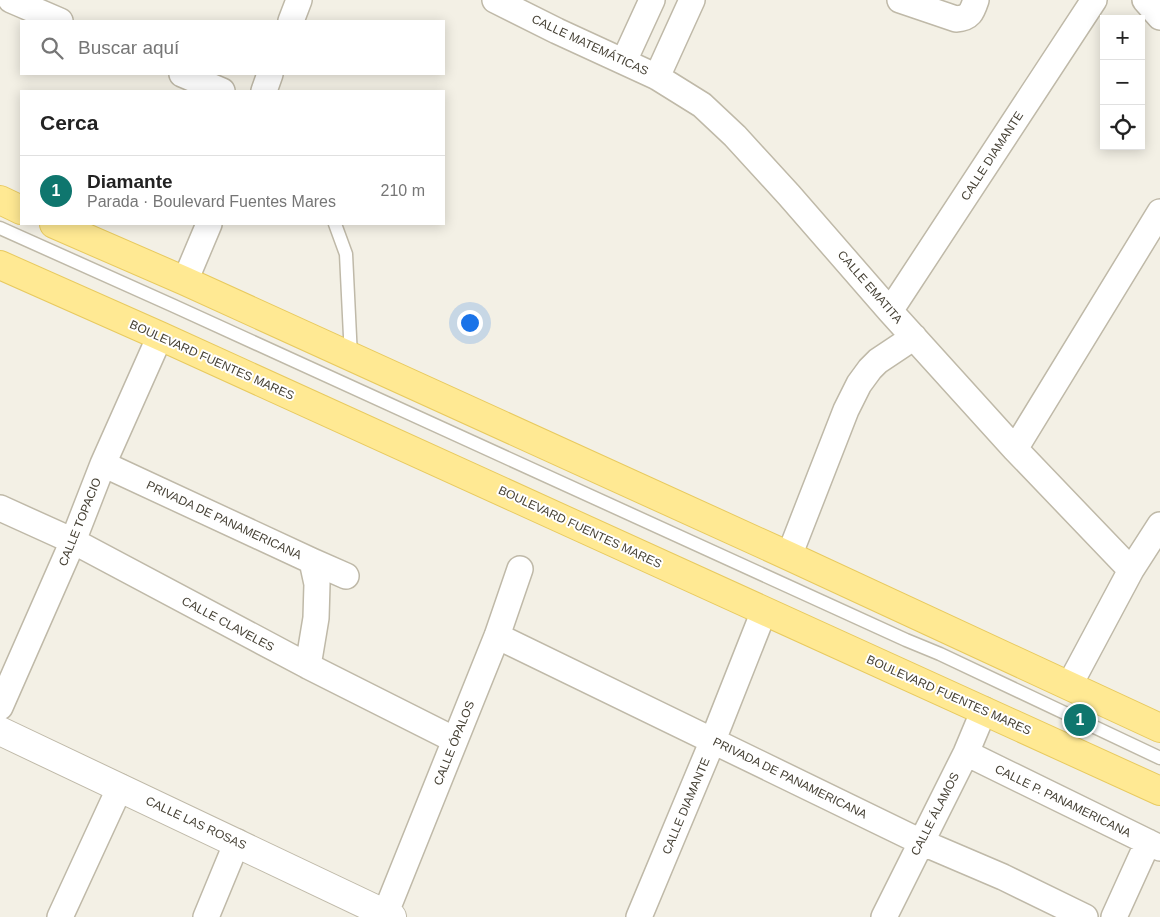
<!DOCTYPE html>
<html lang="es">
<meta charset="utf-8">
<style>
body{margin:0;font-family:Helvetica,sans-serif;background:#f2f2f2;color:#222}
.controls{position:absolute;right:15px;top:15px;display:grid;overflow:hidden;border-radius:0px;box-shadow:0 2px 12px #0003}
.controls button{width:45px;height:45px;display:grid;place-items:center;padding:0;border:0;border-bottom:1px solid #e0e0e0;background:#fff;color:#222;font:25px sans-serif}
.you{position:absolute;left:469px;top:322px;width:18px;height:18px;margin:-12px;border:4px solid #fff;border-radius:50%;background:#1a73e8;box-shadow:0 0 0 8px #1a73e833}
.badge{display:grid;place-items:center;width:32px;height:32px;border-radius:50%;background:#0f766e;color:#fff;font-size:16px;font-weight:700}
.pin{position:absolute;translate:-50% -50%;border:2px solid #fff;box-shadow:0 1px 5px #0006}
.list{margin:0;padding:0;list-style:none}
h2{display:flex;justify-content:space-between;align-items:center;height:65px;margin:0;padding:0 20px;font-size:21px}
h2 small{font-size:16px;font-weight:400;color:#767676}
.list li{display:grid;grid-template-columns:32px 1fr auto;gap:15px;align-items:center;box-sizing:border-box;height:70px;padding:0 20px;border-top:1px solid #e0e0e0}
.list b{display:block;font-size:19px;white-space:nowrap}
.list p{margin:0;font-size:16px;white-space:nowrap;color:#767676}
.list em{font-size:16px;font-style:normal;color:#767676}
.icon{flex:none;width:28px;height:28px;fill:none;stroke:currentColor;stroke-width:2;stroke-linecap:round;stroke-linejoin:round}
.map{position:relative;flex:none;width:1160px;height:917px;overflow:hidden}
.search{position:absolute;background:#fff;box-shadow:0 2px 12px #0003;left:20px;top:20px;width:425px;height:55px;display:flex;align-items:center;gap:12px;box-sizing:border-box;padding:0 18px;border-radius:0px;color:#767676;font-size:19px}
.panel{position:absolute;background:#fff;box-shadow:0 2px 12px #0003;left:20px;top:90px;width:425px;height:135px;border-radius:0px}
.map>svg:first-child{display:block}
.lines{fill:none;stroke-linecap:round;stroke-linejoin:round}
.service-casing{stroke:#bfb9a8;stroke-width:15}
.minor-casing{stroke:#bfb9a8;stroke-width:28}
.tertiary-casing{stroke:#bfb9a8;stroke-width:30}
.primary-casing{stroke:#e8ca5f;stroke-width:30}
.service{stroke:#fff;stroke-width:12}
.minor{stroke:#fff;stroke-width:25}
.tertiary{stroke:#fff;stroke-width:28}
.primary{stroke:#ffe993;stroke-width:28}
.labels{text-anchor:middle;dominant-baseline:central;stroke-width:4;stroke-linejoin:round;paint-order:stroke}
.street-label{font-size:12px;fill:#464135;stroke:#fff}
</style>
<div class="map">
<svg width="1160" height="917" viewBox="0 0 1160 917">
<rect width="100%" height="100%" fill="#f3f0e5"/>
<g class="lines">
<defs>
<path id="service" d="M335 224 346 254 351 357
M0 228 174 306 906 640 940 654 1160 758"/>
<path id="minor" d="M11 0 60 21
M495 0 557 31 657 77 702 105 735 136 789 195 890 311 1015 449 1131 570
M900 0 956 19C970 18 972 12 976 0
M1145 0 1160 17
M291 21 299 0
M624 61 652 0
M182 74 222 91
M657 77 692 0
M264 91 270 74
M185 281 209 224
M890 311 1094 0
M1015 449 1160 212
M103 464 312 561 346 576
M0 508 73 541 308 666 455 740
M789 556 846 410 859 384 870 369 878 361 914 337
M497 636 921 842 1003 877 1085 917
M308 666 316 618 317 584 312 561
M1069 686 1131 570 1160 525
M0 707 73 541 103 464 160 336
M966 753 1160 848
M60 917 120 787
M206 917 237 842
M384 917 497 636 520 569
M639 917 713 740 764 611
M884 917 966 753 984 710
M1114 917 1148 842"/>
<path id="tertiary" d="M0 731 392 917"/>
<path id="primary" d="M0 200 21 210
M54 224 185 281 789 556 1160 728
M0 265 160 336 1160 791"/>
</defs>
<!-- service casing -->
<use href="#service" class="service-casing"/>
<!-- minor casing -->
<use href="#minor" class="minor-casing"/>
<!-- tertiary casing -->
<use href="#tertiary" class="tertiary-casing"/>
<!-- primary casing -->
<use href="#primary" class="primary-casing"/>
<!-- service -->
<use href="#service" class="service"/>
<!-- minor -->
<use href="#minor" class="minor"/>
<!-- tertiary -->
<use href="#tertiary" class="tertiary"/>
<!-- primary -->
<use href="#primary" class="primary"/>
</g>
<g class="labels">
<!-- street labels -->
<g class="street-label">
<text transform="translate(590 45) rotate(25)">CALLE MATEMÁTICAS</text>
<text transform="translate(992 156) rotate(-57)">CALLE DIAMANTE</text>
<text transform="translate(870 287) rotate(49)">CALLE EMATITA</text>
<text transform="translate(212 360) rotate(24)">BOULEVARD FUENTES MARES</text>
<text transform="translate(224 520) rotate(25)">PRIVADA DE PANAMERICANA</text>
<text transform="translate(80 522) rotate(-68)">CALLE TOPACIO</text>
<text transform="translate(580 527) rotate(25)">BOULEVARD FUENTES MARES</text>
<text transform="translate(228 624) rotate(28)">CALLE CLAVELES</text>
<text transform="translate(949 695) rotate(24)">BOULEVARD FUENTES MARES</text>
<text transform="translate(454 743) rotate(-68)">CALLE ÓPALOS</text>
<text transform="translate(790 778) rotate(26)">PRIVADA DE PANAMERICANA</text>
<text transform="translate(1063 801) rotate(26)">CALLE P. PANAMERICANA</text>
<text transform="translate(686 806) rotate(-67)">CALLE DIAMANTE</text>
<text transform="translate(935 814) rotate(-63)">CALLE ÁLAMOS</text>
<text transform="translate(196 823) rotate(25)">CALLE LAS ROSAS</text>
</g>
</g>
</svg>
<div class="controls">
<button>+</button>
<button>−</button>
<button><svg class="icon" aria-label="locate" viewBox="0 0 24 24"><circle cx="12" cy="12" r="6"/><path d="M12 2v4M12 18v4M2 12h4M18 12h4"/></svg></button>
</div>
<div class="you"></div>
<div class="pin badge" style="left:1080px;top:720px">1</div>
<div class="search"><svg class="icon" aria-label="search" viewBox="0 0 24 24"><circle cx="10" cy="10" r="6"/><path d="M15 15l6 6"/></svg>Buscar aquí</div>
<section class="panel">
<h2>Cerca<small></small></h2>
<ul class="list">
<li><span class="badge">1</span><div><b>Diamante</b><p>Parada · Boulevard Fuentes Mares</p></div><em>210 m</em></li>
</ul>
</section>
</div>
